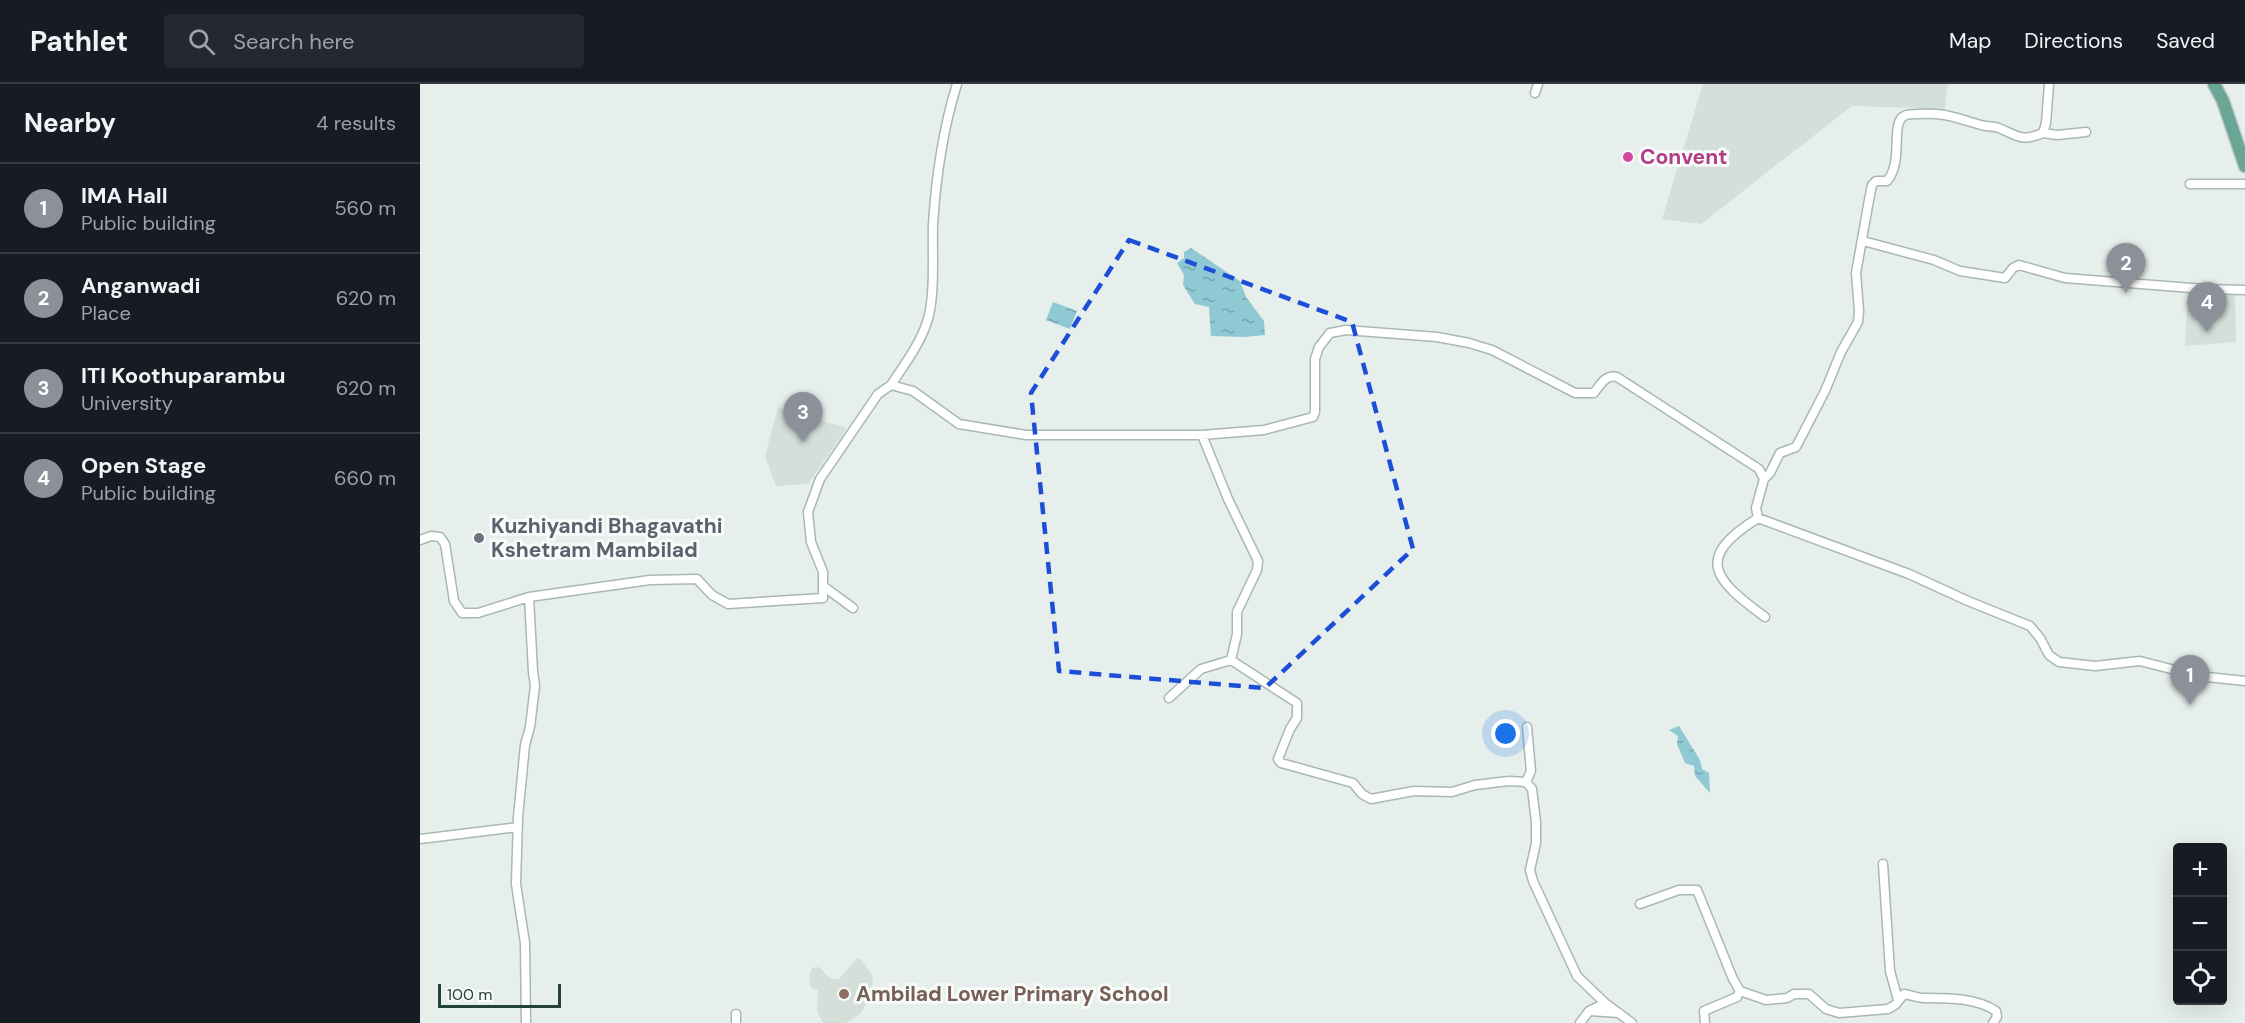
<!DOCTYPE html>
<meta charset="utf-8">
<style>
body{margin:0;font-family:"DM Sans",sans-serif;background:#242831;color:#f1f3f6}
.controls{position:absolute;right:18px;bottom:18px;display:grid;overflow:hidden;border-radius:6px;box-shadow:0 6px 24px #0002}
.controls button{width:54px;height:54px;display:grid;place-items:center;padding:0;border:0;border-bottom:2px solid #363941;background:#171b24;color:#f1f3f6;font:30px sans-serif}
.scale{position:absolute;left:18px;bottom:15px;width:123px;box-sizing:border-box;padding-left:6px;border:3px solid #24423a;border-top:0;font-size:16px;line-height:21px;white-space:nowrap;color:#24423a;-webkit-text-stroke:4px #f7fbf9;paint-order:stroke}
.you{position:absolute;left:1086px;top:650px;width:21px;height:21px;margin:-15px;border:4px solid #fff;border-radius:50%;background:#1a73e8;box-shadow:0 0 0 9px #1a73e833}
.badge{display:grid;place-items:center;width:39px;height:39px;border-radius:50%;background:#8c9099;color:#fff;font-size:20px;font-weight:700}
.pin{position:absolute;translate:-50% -50px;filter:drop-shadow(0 2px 3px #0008)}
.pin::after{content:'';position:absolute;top:32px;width:21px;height:18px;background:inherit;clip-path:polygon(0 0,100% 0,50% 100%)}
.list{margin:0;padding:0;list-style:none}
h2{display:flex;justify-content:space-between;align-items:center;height:78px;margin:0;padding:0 24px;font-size:26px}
h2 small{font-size:20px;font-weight:400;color:#9ea1a6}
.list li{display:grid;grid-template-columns:39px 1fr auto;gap:18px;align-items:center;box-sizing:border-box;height:90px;padding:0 24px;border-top:2px solid #363941}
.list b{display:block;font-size:22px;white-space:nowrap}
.list p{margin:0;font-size:20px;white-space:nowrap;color:#9ea1a6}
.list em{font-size:20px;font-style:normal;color:#9ea1a6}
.icon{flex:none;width:33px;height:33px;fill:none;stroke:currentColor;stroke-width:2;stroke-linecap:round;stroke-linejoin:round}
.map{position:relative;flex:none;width:1825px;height:939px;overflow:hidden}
header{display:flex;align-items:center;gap:36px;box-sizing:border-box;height:84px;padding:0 30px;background:#171b24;border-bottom:2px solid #363941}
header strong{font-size:28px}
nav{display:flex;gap:33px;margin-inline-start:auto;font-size:21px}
.search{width:420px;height:54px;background:#242831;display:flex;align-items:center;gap:15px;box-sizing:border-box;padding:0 21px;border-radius:6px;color:#9ea1a6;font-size:22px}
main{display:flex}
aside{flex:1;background:#171b24}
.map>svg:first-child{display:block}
.built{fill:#d4dfda}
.water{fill:url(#water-ripples)}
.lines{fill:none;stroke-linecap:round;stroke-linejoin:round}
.minor-casing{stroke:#a8b8b2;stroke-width:11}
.primary-casing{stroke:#c2cac8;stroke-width:15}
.minor{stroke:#fff;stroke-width:8}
.primary{stroke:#6aa596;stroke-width:12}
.marked{fill:none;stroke:#1d4ed8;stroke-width:4.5;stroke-dasharray:12 8;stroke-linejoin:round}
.hotel-dot{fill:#d1479c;stroke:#f7fbf9;stroke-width:2}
.worship-dot{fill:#6b7280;stroke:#f7fbf9;stroke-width:2}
.education-dot{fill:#8d6e63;stroke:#f7fbf9;stroke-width:2}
.labels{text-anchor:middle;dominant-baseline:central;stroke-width:6;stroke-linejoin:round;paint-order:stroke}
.hotel-label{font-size:21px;font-weight:bold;fill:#b23c85;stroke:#f7fbf9;text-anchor:start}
.worship-label{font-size:21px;font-weight:bold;fill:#5b616d;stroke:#f7fbf9;text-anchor:start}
.education-label{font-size:21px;font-weight:bold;fill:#785e54;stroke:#f7fbf9;text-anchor:start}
</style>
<header>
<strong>Pathlet</strong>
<div class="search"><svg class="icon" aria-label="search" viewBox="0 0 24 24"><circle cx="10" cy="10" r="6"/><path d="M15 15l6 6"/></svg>Search here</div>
<nav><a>Map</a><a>Directions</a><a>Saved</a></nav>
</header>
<main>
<aside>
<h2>Nearby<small>4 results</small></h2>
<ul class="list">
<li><span class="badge">1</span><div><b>IMA Hall</b><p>Public building</p></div><em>560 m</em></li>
<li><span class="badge">2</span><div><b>Anganwadi</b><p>Place</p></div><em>620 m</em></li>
<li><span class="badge">3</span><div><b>ITI Koothuparambu</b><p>University</p></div><em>620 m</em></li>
<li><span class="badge">4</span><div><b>Open Stage</b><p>Public building</p></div><em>660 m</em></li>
</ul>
</aside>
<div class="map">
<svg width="1825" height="939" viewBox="0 0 1825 939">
<defs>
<pattern id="water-ripples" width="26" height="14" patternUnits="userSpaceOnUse" patternTransform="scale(1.5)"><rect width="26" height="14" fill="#8ec9d4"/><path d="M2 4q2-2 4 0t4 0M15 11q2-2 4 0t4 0" fill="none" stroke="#74a5ad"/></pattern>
</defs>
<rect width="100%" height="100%" fill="#e6efeb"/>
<!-- built -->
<path class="built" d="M1283 0H1528L1525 25 1432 22 1281 140 1242 135Z
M1782 206 1784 211 1815 210 1816 258 1765 262 1768 208Z
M358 323 427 344 388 400 356 402 345 372Z
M437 874 442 876 453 893 450 913 440 930 426 939H403L397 928 398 906 391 904 389 892 392 884 399 883 411 895H419Z"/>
<!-- water -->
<path class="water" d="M771 164 820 197 826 213 844 237 845 251 825 253 791 252 789 223 775 220 763 201 764 191 757 179 764 174V168Z
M633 218 657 227 650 245 626 236Z
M1259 642 1280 676 1282 685 1289 689 1290 709 1275 692 1274 682 1265 679 1257 660 1258 652 1249 646Z"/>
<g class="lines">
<defs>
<path id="minor" d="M1115 9 1118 0
M1623 49 1637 51 1666 48
M1770 100H1825
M1443 157 1514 176 1540 187 1585 194 1593 184 1599 181 1645 194 1784 205 1825 206
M471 301C484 281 498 263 506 241 516 215 512 169 513 140 516 93 523 45 537 0
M782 351 808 415 838 477 837 486 817 528V550L811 576 877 619V634L870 645 858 675 861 679 933 699 942 710 951 715 994 707 1032 708 1055 701 1089 697 1106 698 1112 705 1116 738V759L1110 786 1113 797 1157 892 1185 919 1169 927 1160 939
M1344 395 1350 389 1360 369 1376 363 1405 307 1421 268 1438 238 1439 227 1436 189 1449 116 1452 101 1456 97H1467C1484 78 1470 40 1484 32 1487 30 1493 30 1497 30 1525 28 1536 34 1561 41 1567 43 1574 42 1579 44 1598 52 1601 58 1623 49L1626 39 1629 0
M1338 434C1274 474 1293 495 1345 533
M0 456 11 452 20 453 25 460 34 517 42 529H58L109 513
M403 502 433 524
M749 614 781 585 811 576
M1106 698 1111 687 1107 643
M0 755 98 743
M1463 780 1470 887 1478 916
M1220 820 1259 806H1277L1313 895 1320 907
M1185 919 1212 939
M1170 927 1199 929
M106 939 105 859 96 800 98 733 105 661 110 643 115 602 113 588 109 513 230 496 277 495 292 511 308 520 403 514V488L391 458 388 428 400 395 458 310 471 301 493 307 539 340 606 351H782L844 346 893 333 895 328V275L899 263 910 249 926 246 1017 253 1049 259 1072 266 1155 309H1174C1180 301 1186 290 1197 293L1339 385 1344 395 1336 424 1338 434 1489 490 1548 517 1610 542 1620 554 1629 571 1639 578 1675 582 1720 577 1778 592 1825 597
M316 939V930
M1285 939 1284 927 1317 913 1320 907 1346 916 1367 914 1374 910H1389L1406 925 1419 929 1468 925 1475 921 1484 910C1492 911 1499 915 1507 914 1530 914 1556 914 1576 927L1577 933 1573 939"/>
<path id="primary" d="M1794 0 1803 17 1825 82"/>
</defs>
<!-- minor casing -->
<use href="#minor" class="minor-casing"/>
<!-- primary casing -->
<use href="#primary" class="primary-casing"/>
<!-- minor -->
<use href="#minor" class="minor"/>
<!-- primary -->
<use href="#primary" class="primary"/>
</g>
<!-- marked area -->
<path class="marked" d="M709 156 932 238 993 465 845 604 639 587 611 309Z"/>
<!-- markers -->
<circle class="hotel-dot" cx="1208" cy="73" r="6"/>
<circle class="worship-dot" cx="59" cy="454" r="6"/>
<circle class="education-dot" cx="424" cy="910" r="6"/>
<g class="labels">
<!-- hotel labels -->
<g class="hotel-label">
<text x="1220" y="73">Convent</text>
</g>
<!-- worship labels -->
<g class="worship-label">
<text x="71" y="442">Kuzhiyandi Bhagavathi<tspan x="71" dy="24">Kshetram Mambilad</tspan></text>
</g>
<!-- education labels -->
<g class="education-label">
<text x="436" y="910">Ambilad Lower Primary School</text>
</g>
</g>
</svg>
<div class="controls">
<button>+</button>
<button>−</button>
<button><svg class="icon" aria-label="locate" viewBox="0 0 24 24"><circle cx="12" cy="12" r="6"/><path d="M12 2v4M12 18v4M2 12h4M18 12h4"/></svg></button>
</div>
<div class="scale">100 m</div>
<div class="you"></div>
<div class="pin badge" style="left:1770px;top:621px">1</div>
<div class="pin badge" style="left:1706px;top:209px">2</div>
<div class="pin badge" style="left:383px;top:358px">3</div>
<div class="pin badge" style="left:1787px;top:248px">4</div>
</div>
</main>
